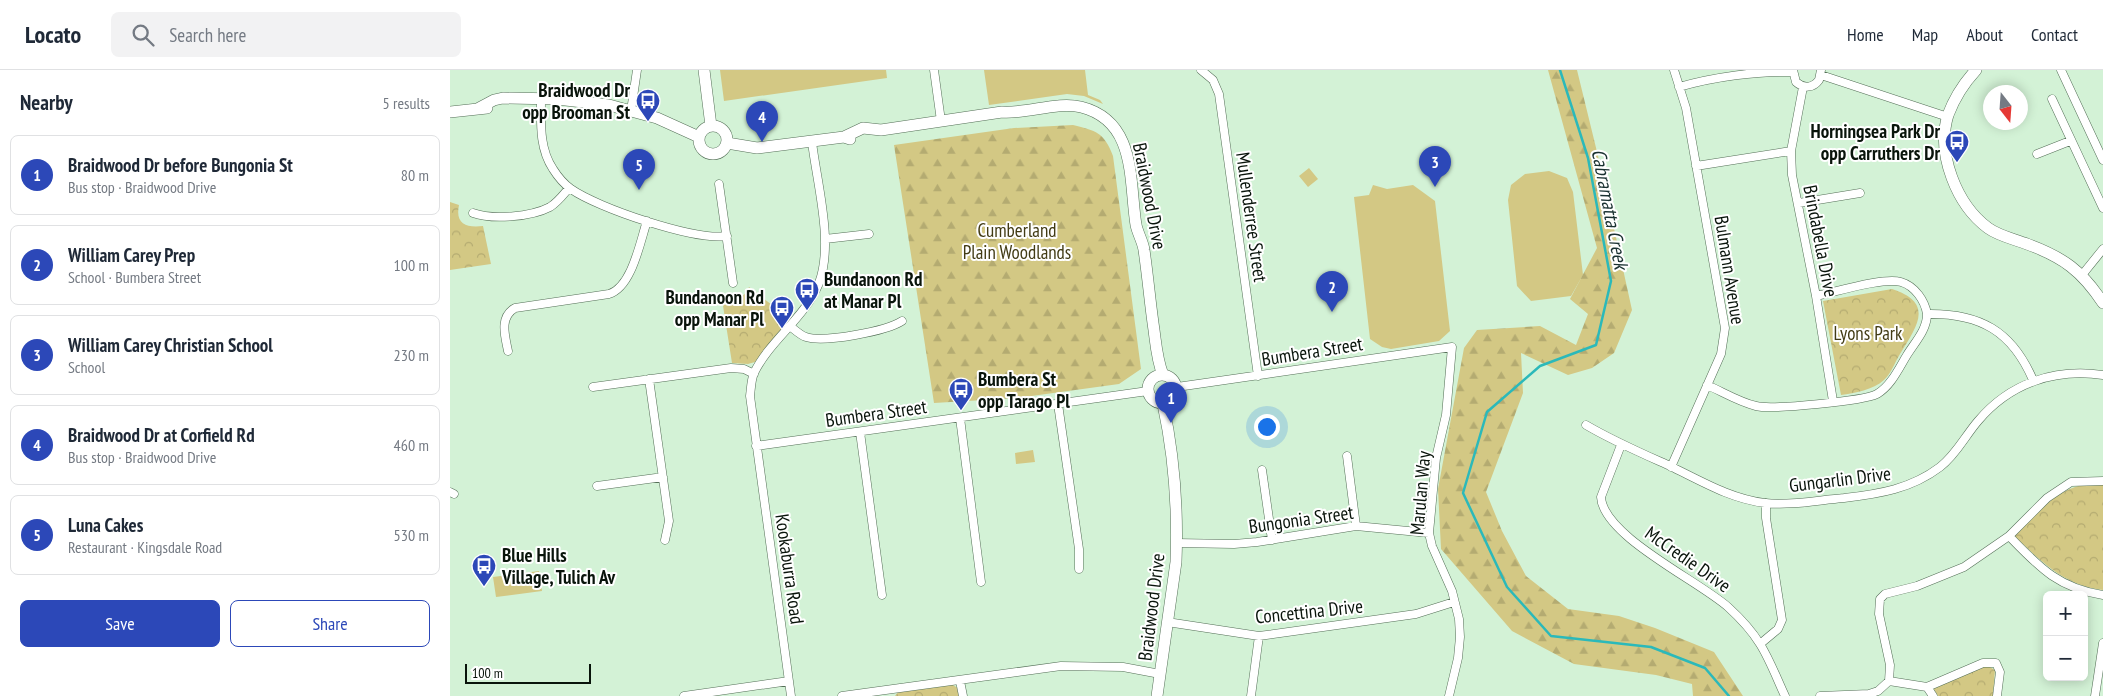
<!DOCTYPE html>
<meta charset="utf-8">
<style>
body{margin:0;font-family:"PT Sans Narrow",sans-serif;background:#f2f2f3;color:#1f2937}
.controls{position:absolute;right:15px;bottom:15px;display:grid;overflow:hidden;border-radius:8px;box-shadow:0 2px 12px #0003}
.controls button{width:45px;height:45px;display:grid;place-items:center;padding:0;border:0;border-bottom:1px solid #e0e1e3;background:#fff;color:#1f2937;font:25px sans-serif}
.compass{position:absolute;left:1533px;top:15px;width:45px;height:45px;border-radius:50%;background:#fff;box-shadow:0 2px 12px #0003;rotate:163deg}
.scale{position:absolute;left:15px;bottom:12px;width:126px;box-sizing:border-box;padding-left:5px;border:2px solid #09140b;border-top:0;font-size:14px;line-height:18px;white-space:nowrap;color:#09140b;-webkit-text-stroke:4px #fff;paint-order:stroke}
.you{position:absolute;left:816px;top:356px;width:18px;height:18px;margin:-12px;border:4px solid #fff;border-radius:50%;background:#1a73e8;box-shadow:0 0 0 8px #1a73e833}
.badge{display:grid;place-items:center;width:32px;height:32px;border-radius:50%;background:#2c48b8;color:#fff;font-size:16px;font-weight:700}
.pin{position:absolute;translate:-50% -41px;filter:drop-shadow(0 1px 2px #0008)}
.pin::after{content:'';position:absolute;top:26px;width:18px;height:15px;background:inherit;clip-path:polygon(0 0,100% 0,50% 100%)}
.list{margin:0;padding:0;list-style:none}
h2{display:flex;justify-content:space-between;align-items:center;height:65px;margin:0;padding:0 20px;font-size:21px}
h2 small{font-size:16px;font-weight:400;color:#747a83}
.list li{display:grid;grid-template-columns:32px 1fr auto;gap:15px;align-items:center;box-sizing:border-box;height:80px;margin:0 10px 10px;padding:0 10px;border:1px solid #e0e1e3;border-radius:8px}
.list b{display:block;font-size:19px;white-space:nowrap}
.list p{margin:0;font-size:16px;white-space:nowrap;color:#747a83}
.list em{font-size:16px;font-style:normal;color:#747a83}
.actions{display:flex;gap:10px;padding:15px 20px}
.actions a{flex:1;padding:11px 0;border:1px solid #2c48b8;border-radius:8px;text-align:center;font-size:18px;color:#2c48b8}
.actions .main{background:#2c48b8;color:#fff}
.icon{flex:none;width:28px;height:28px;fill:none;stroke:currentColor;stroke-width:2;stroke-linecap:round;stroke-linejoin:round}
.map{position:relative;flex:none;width:1653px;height:626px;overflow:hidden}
header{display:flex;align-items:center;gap:30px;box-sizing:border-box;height:70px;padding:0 25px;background:#fff;border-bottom:1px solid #e0e1e3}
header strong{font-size:24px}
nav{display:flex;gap:28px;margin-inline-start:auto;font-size:18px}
.search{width:350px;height:45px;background:#f2f2f3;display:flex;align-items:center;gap:12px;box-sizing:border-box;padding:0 18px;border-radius:8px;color:#747a83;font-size:19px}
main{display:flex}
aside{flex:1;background:#fff}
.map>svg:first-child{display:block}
.grass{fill:#d3c884}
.forest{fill:url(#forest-firs)}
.park{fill:url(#park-crowns)}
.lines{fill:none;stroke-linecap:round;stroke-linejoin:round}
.stream{stroke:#2bb9ba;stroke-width:2.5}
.street-casing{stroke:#546f57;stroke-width:9}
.secondary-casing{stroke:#546f57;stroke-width:12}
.street{stroke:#fff;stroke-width:8}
.secondary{stroke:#fff;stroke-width:11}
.labels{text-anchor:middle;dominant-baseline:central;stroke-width:4;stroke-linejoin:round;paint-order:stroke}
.poi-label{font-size:19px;font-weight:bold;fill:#09140b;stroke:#fff;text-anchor:end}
.street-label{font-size:19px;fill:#09140b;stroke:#fff}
.park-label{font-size:19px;fill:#423b14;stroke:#fff}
.water-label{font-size:20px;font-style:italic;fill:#1a3131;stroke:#fff}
</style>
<header>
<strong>Locato</strong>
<div class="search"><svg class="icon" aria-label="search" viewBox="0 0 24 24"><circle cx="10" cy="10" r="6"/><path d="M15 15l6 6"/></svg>Search here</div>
<nav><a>Home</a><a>Map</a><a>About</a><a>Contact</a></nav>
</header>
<main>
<aside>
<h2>Nearby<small>5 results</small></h2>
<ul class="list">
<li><span class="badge">1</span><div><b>Braidwood Dr before Bungonia St</b><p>Bus stop · Braidwood Drive</p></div><em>80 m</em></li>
<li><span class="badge">2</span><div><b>William Carey Prep</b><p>School · Bumbera Street</p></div><em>100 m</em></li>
<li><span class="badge">3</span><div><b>William Carey Christian School</b><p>School</p></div><em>230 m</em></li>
<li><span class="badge">4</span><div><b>Braidwood Dr at Corfield Rd</b><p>Bus stop · Braidwood Drive</p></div><em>460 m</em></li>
<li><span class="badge">5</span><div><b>Luna Cakes</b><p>Restaurant · Kingsdale Road</p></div><em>530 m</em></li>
</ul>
<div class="actions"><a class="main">Save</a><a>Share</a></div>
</aside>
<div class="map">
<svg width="1653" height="626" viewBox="0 0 1653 626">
<defs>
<pattern id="forest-firs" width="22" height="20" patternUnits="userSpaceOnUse" patternTransform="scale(1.25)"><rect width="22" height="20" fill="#d3c884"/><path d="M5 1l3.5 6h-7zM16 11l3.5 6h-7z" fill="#b4ab71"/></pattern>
<pattern id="park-crowns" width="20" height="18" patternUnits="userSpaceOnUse" patternTransform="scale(1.25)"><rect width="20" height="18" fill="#d3c884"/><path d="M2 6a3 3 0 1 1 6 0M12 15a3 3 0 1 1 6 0" fill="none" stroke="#b4ab71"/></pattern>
</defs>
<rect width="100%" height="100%" fill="#d3f2d6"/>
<!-- grass -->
<path class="grass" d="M270 0H436L437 8 274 31Z
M534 0H635L638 25 650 30 653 34 634 26 617 24 539 35Z
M859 98 868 109 858 117 849 106Z
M1099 101 1117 108 1123 122 1133 205 1121 226 1081 231 1067 216 1058 130 1061 115 1075 104Z
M923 115 937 119 963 115 985 131 1000 261 989 271 941 279 932 277 920 269 904 127 919 125Z
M583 380 585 392 566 394 565 383Z
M89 501 92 521 46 527 43 507Z"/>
<!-- forest -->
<path class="forest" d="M1098 0H1127L1149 90 1182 240 1164 283 1142 298 1118 305 1071 283 1073 323 1036 422 1052 461 1076 506 1118 539 1169 546 1205 558 1264 582 1293 626H1243L1242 614 1206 605 1124 594 1062 561 991 479 988 419 1014 278 1027 260 1090 256 1126 275 1138 244 1120 229 1147 178Z
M623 55C646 61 654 62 663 86L691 299 669 314 567 328 484 333 444 75 564 58Z"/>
<!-- park -->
<path class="park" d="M0 132 9 135C5 154 16 158 33 156L41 194 0 200Z
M299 217 340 249 305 292 298 294 282 293 271 223C281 232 294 230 299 217Z
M1442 219C1485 233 1467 256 1450 284 1445 292 1441 304 1434 310 1423 320 1405 323 1391 325L1373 231Z
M1632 415H1653V520C1615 516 1591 491 1564 466 1584 446 1602 422 1632 415Z
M1535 596H1538L1545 600 1543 626H1488L1483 618Z
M501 614 508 618 511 626H445L448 622Z"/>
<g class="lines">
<!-- stream -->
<path class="stream" d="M1110 0 1138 88 1161 211 1146 275 1090 296 1037 342 1013 423 1057 517 1101 566 1201 577 1255 598 1279 626"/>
<defs>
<path id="street" d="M484 0 491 51
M751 0 763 10 769 24 808 306
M1343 0 1346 12C1354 19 1363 18 1369 10L1371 0
M1611 0 1653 90
M1371 5 1498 47
M1229 17C1263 7 1308 1 1342 2
M1353 17 1341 81 1342 105 1366 226 1383 331
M91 29C91 53 89 78 103 99 108 107 114 114 121 119 148 138 245 171 277 166
M1602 29 1653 138
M181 41 187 0
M1587 84 1620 71
M1246 96 1341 81
M269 114 283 213
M1349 133 1410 123
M23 143C42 150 81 147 100 137 108 132 113 125 119 118
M375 169 419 164
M1632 205 1653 179
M1366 226C1386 222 1433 207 1451 212 1465 216 1475 231 1477 244 1530 243 1562 261 1583 310
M340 256C345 260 350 265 356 267 374 273 437 261 452 251
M58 281C55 266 49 247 65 238L159 224C182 217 190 172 197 151
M199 309 219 451 215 470
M1257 315C1273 322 1289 332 1306 336 1322 340 1413 331 1427 324 1441 316 1449 298 1457 285 1465 272 1477 260 1477 244
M143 317 281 298 294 299 304 304
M727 317 1002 277 996 345 986 388 979 463 982 476 1002 521 1009 549 1010 567 1008 588 999 626
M608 334 629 479V499
M510 348 531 512
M1136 355C1163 371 1191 383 1220 396 1251 411 1281 429 1315 433 1340 436 1369 430 1394 428 1429 424 1461 419 1490 397 1506 385 1515 366 1528 351 1560 313 1605 298 1653 305
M410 362 432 525
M1171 375 1151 427C1153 466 1249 511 1278 537 1289 547 1302 561 1310 574 1320 590 1327 609 1335 626
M306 376 698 321
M897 386 906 456
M1221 397 1271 284 1275 258 1236 38 1224 0
M812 400 822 470
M147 416 213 407
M0 422 4 424
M1559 466C1589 497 1608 518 1653 525
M726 473 784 474 807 472 906 456 979 463
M717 552 809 566 966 544 1004 532
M1310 574 1328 559 1332 550 1316 448V433
M510 611 513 626
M1439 611 1477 617 1533 593H1546L1550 602 1547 626
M1477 617 1483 626
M234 626 339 611
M341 626 300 326C301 319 301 310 304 303 320 270 355 248 369 213 384 173 367 114 362 72
M392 626 611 596 673 597 710 604
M801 626 809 566
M1370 626 1419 624 1428 621 1439 611 1440 595 1429 544 1430 529 1435 524 1467 516 1514 497 1559 466 1597 428 1621 412 1653 411
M1645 626 1653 573"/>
<path id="secondary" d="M254 0 261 56
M1526 0C1514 13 1504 29 1498 45 1486 84 1507 135 1538 158 1549 166 1564 169 1577 174 1613 187 1632 201 1653 233
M29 38 44 30 53 28 107 29 159 35 207 48 249 67
M0 42 37 38
M249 70a14 14 0 1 1 28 0a14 14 0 1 1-28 0Z
M394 67 413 58 431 60 552 42C578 44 607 31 631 37 687 51 679 111 686 155 688 164 693 172 694 180 698 207 700 233 704 260 706 275 707 290 713 305
M277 73 307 78 394 67 400 69
M698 319a14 14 0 1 1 28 0a14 14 0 1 1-28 0Z
M707 626 726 492C728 440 724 385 713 334"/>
</defs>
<!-- street casing -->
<use href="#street" class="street-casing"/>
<!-- secondary casing -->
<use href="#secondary" class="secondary-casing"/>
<!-- street -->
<use href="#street" class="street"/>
<!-- secondary -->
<use href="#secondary" class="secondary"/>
</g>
<!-- icons -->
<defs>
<symbol id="bus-pin" viewBox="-11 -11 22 30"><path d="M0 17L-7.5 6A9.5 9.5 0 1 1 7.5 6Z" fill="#2c48b8" stroke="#fff"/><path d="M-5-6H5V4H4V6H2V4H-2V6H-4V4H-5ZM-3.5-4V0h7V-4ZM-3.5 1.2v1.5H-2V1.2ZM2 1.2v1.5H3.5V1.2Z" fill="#fff"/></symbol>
</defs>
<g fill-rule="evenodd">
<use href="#bus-pin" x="184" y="17" width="28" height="38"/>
<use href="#bus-pin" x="1493" y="58" width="28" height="38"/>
<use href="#bus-pin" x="343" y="206" width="28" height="38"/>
<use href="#bus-pin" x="318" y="224" width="28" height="38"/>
<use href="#bus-pin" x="497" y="306" width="28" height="38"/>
<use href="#bus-pin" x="20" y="482" width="28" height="38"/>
</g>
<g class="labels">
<!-- poi labels -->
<g class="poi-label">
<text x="180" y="20">Braidwood Dr<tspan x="180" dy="22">opp Brooman St</tspan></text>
<text x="1490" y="61">Horningsea Park Dr<tspan x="1490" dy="22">opp Carruthers Dr</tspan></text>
<text x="374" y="209" text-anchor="start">Bundanoon Rd<tspan x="374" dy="22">at Manar Pl</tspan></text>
<text x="314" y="227">Bundanoon Rd<tspan x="314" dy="22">opp Manar Pl</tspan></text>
<text x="528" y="309" text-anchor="start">Bumbera St<tspan x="528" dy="22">opp Tarago Pl</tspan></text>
<text x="52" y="485" text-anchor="start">Blue Hills<tspan x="52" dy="22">Village, Tulich Av</tspan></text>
</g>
<!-- street labels -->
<g class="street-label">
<text transform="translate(700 126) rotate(79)">Braidwood Drive</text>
<text transform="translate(802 147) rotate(82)">Mullenderree Street</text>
<text transform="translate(1371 171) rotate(79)">Brindabella Drive</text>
<text transform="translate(1280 200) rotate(81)">Bulmann Avenue</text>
<text transform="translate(862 281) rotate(-9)">Bumbera Street</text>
<text transform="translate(426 343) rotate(-8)">Bumbera Street</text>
<text transform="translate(1390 409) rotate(-7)">Gungarlin Drive</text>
<text transform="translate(970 423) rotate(-85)">Marulan Way</text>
<text transform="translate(851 449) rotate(-8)">Bungonia Street</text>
<text transform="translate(1238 489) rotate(35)">McCredie Drive</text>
<text transform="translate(340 499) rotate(82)">Kookaburra Road</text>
<text transform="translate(701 537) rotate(-83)">Braidwood Drive</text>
<text transform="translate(859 541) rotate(-6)">Concettina Drive</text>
</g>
<!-- park labels -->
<g class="park-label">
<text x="567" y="160">Cumberland<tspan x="567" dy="22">Plain Woodlands</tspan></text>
<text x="1418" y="263">Lyons Park</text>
</g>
<!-- water labels -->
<g class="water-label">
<text transform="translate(1160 139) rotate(79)">Cabramatta Creek</text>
</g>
</g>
</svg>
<div class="controls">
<button>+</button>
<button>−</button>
</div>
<svg class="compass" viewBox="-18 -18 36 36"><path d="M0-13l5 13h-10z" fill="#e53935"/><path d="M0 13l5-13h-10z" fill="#747a83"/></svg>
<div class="scale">100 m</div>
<div class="you"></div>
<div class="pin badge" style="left:721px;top:353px">1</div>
<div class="pin badge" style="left:882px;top:242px">2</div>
<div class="pin badge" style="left:985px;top:117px">3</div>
<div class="pin badge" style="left:312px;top:72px">4</div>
<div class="pin badge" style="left:189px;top:120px">5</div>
</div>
</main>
